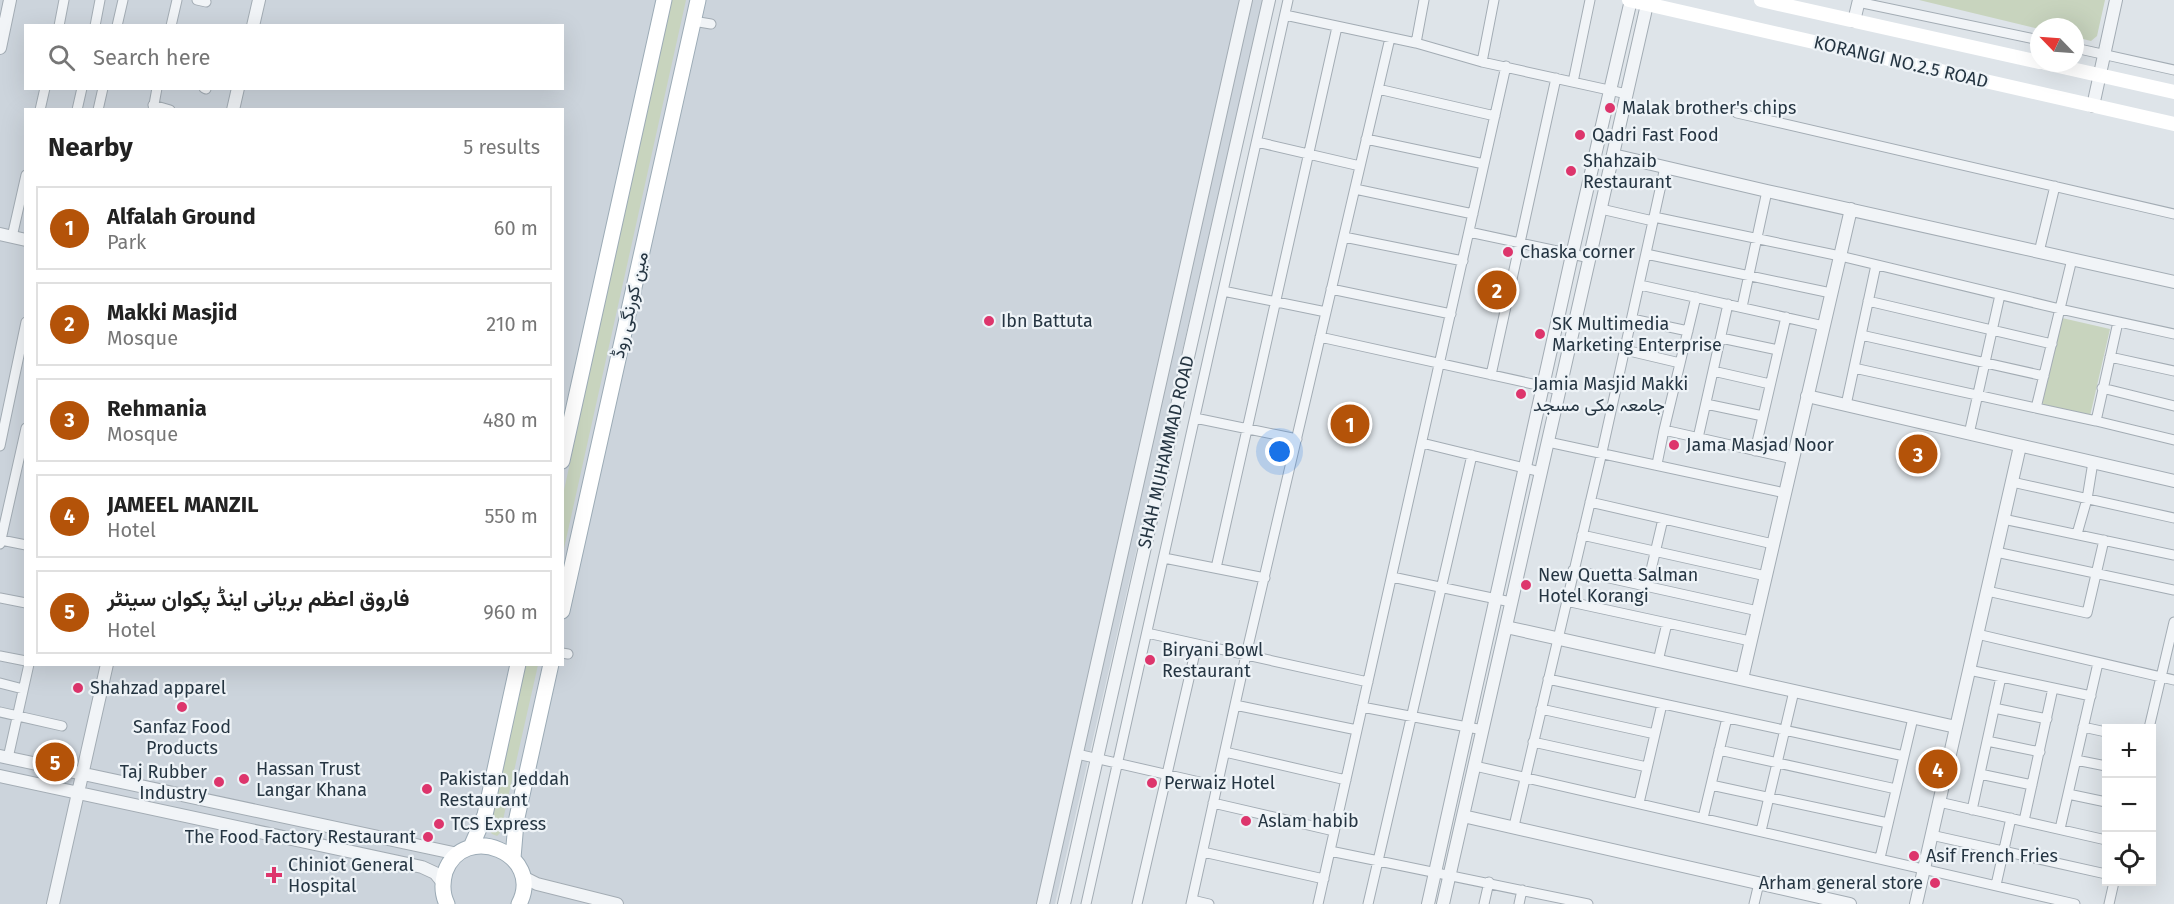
<!DOCTYPE html>
<meta charset="utf-8">
<style>
body{margin:0;font-family:"Fira Sans",Vazirmatn,sans-serif;background:#f6f6f6;color:#222}
.controls{position:absolute;right:18px;bottom:18px;display:grid;overflow:hidden;border-radius:0px;box-shadow:0 6px 24px #0002}
.controls button{width:54px;height:54px;display:grid;place-items:center;padding:0;border:0;border-bottom:2px solid #e0e0e0;background:#fff;color:#222;font:30px sans-serif}
.compass{position:absolute;left:2030px;top:18px;width:54px;height:54px;border-radius:50%;background:#fff;box-shadow:0 6px 24px #0002;rotate:295deg}
.you{position:absolute;left:1280px;top:452px;width:21px;height:21px;margin:-15px;border:4px solid #fff;border-radius:50%;background:#1a73e8;box-shadow:0 0 0 9px #1a73e833}
.badge{display:grid;place-items:center;width:39px;height:39px;border-radius:50%;background:#b45309;color:#fff;font-size:20px;font-weight:700}
.pin{position:absolute;translate:-50% -50%;border:3px solid #fff;box-shadow:0 2px 6px #0006}
.list{margin:0;padding:0;list-style:none}
h2{display:flex;justify-content:space-between;align-items:center;height:78px;margin:0;padding:0 24px;font-size:26px}
h2 small{font-size:20px;font-weight:400;color:#767676}
.list li{display:grid;grid-template-columns:39px 1fr auto;gap:18px;align-items:center;box-sizing:border-box;height:84px;margin:0 12px 12px;padding:0 12px;border:2px solid #e0e0e0;border-radius:0px}
.list b{display:block;font-size:22px;white-space:nowrap}
.list p{margin:0;font-size:20px;white-space:nowrap;color:#767676}
.list em{font-size:20px;font-style:normal;color:#767676}
.icon{flex:none;width:33px;height:33px;fill:none;stroke:currentColor;stroke-width:2;stroke-linecap:round;stroke-linejoin:round}
.map{position:relative;flex:none;width:2174px;height:904px;overflow:hidden}
.search{position:absolute;background:#fff;box-shadow:0 6px 24px #0002;left:24px;top:24px;width:540px;height:66px;display:flex;align-items:center;gap:15px;box-sizing:border-box;padding:0 21px;border-radius:0px;color:#767676;font-size:22px}
.panel{position:absolute;background:#fff;box-shadow:0 6px 24px #0002;left:24px;top:108px;width:540px;height:558px;border-radius:0px}
.map>svg:first-child{display:block}
.built{fill:#ccd4dc;fill-rule:evenodd}
.green{fill:#c8d4be}
.lines{fill:none;stroke-linecap:round;stroke-linejoin:round}
.minor-casing{stroke:#a3acb4;stroke-width:11}
.tertiary-casing{stroke:#a3acb4;stroke-width:14}
.primary-casing{stroke:#9cabb6;stroke-width:17}
.minor{stroke:#f1f4f7;stroke-width:9}
.tertiary{stroke:#f1f4f7;stroke-width:12}
.secondary{stroke:#fff;stroke-width:14}
.primary{stroke:#fff;stroke-width:15}
.poi-dot{fill:#dd356c;stroke:#eef3f7;stroke-width:2}
.labels{text-anchor:middle;dominant-baseline:central;stroke-width:4.5;stroke-linejoin:round;paint-order:stroke}
.street-label{font-size:18px;fill:#253542;stroke:#eef3f7}
.poi-label{font-size:18px;fill:#253542;stroke:#eef3f7;text-anchor:start}
</style>
<div class="map">
<svg width="2174" height="904" viewBox="0 0 2174 904">
<rect width="100%" height="100%" fill="#dee4e9"/>
<!-- built -->
<path class="built" d="M0 0H1263L1055 904H0ZM26 26H562V88H26ZM26 110H562V664H26Z"/>
<!-- green -->
<path class="green" d="M670 0H686L563 553V495Z
M1919 0H2105L2097 36 2091 41 2075 37V27H2039V29Z
M2062 318 2110 329 2090 416 2042 405Z
M525 665H538L500 833 497 836 492 834 488 829Z"/>
<g class="lines">
<defs>
<path id="minor" d="M197 0 206 2
M1858 2 2039 40
M1285 15 1416 43 1482 62 1627 94
M693 21 711 24
M59 26 64 0
M95 26 100 0
M117 26 123 0
M171 26 177 0
M1416 43 1424 0
M2075 48 2174 70
M1482 62 1494 0
M1573 82 1590 0
M204 88 206 89
M1378 89 1495 116
M153 105 170 110
M40 110 45 88
M77 110 82 88
M98 110 103 88
M153 110 157 88
M1737 113 2174 214
M1366 139 1484 164
M1257 142 1360 166
M1355 189 1473 214
M1601 209 1653 221
M1654 217 1840 256 2060 309 2174 334
M1469 232 1590 258
M12 237 26 175
M1344 237 1463 261
M2039 252 2055 186
M1646 254 1831 293
M2072 259 2036 408 2096 421 2118 322
M1640 285 1824 326
M1331 289 1451 314
M1223 291 1326 312
M1696 297 1664 430 1793 459
M1868 301 2052 344
M1742 307 1767 191
M1632 319 1688 331
M1861 335 2044 376
M1320 337 1560 390
M1721 338 1778 350
M1625 350 1680 363
M2110 357 2174 371
M1854 368 2036 408
M1713 371 1770 384
M1491 375 1556 78
M2102 388 2174 406
M1706 404 1763 416
M1846 405 1876 265
M1195 418 1297 439
M2096 421 2174 440
M1969 434 2000 295
M1698 438 1728 304
M1548 442 1785 493
M1422 443 1541 472
M0 446 26 322
M1755 451 1786 317
M1657 464 1664 430
M2012 482 2174 518
M1590 502 1773 544
M2003 519 2174 555
M2077 534 2087 499 2093 462
M1582 535 1766 576
M1 540 26 545
M0 544 26 428
M1996 552 2174 590
M1164 558 1265 578
M1216 568 1337 27
M1573 570 1758 611
M1392 577 1511 602
M1647 587 1663 519
M1987 591 2087 613 2104 540
M0 598 26 603
M1566 601 1750 641
M1147 633 1368 682
M1977 634 2174 680
M562 653 568 654
M0 656 26 661
M1658 661 1667 623
M1969 670 2091 696
M1548 679 1904 756
M0 683 23 689
M1235 705 1357 730
M1362 707 1483 730
M1994 708 2047 719
M1541 709 1655 734
M0 712 62 726
M2083 727 2106 732
M2149 728 2174 622
M1987 741 2040 752
M1533 742 1647 767
M1719 750 1896 789
M1225 752 1346 780
M1077 754 1217 786
M8 758 29 664
M2076 760 2106 766
M1475 766 2075 904
M1980 774 2032 785
M1711 785 1888 823
M2068 794 2106 802
M1939 802 2106 840
M1213 803 1334 831
M1639 803 1662 704
M1972 810 2001 677
M1703 818 1727 718
M2024 821 2053 688
M1514 826 1602 452 1665 167
M2060 829 2098 663
M1761 831 1794 691
M1931 835 2106 874
M1330 851 1588 904
M1203 852 1324 879
M1880 858 1913 718
M1996 885 2011 818
M1192 900 1209 904
M1086 904 1288 0
M1137 904 1197 644
M1191 904 1246 655 1390 38
M1318 904 1506 66
M1368 904 1472 455
M1484 904 1489 882
M1519 904 1522 890
M1754 904 1759 883
M2109 904 2114 882"/>
<path id="tertiary" d="M1854 21 1859 0
M253 26 259 0
M0 48 10 0
M2093 106 2116 0
M233 110 238 88
M1613 155 1767 191 2174 282
M0 234 26 240
M1807 396 2174 481
M1506 627 1956 727
M1742 679 1851 209
M0 756 458 854
M0 776 422 867 435 873 443 883
M1463 816 1850 904
M523 877 537 884 617 904
M53 904 107 664
M1043 904 1246 0
M1064 904 1269 0
M1428 904 1572 255 1631 0
M1443 904 1648 0
M1916 904 2020 446"/>
<path id="primary" d="M562 461 664 0
M562 611 698 0
M471 847 485 815 518 664
M513 858 516 822 551 664
M447 904C442 894 442 883 445 872 464 820 545 854 519 904"/>
</defs>
<!-- minor casing -->
<use href="#minor" class="minor-casing"/>
<!-- tertiary casing -->
<use href="#tertiary" class="tertiary-casing"/>
<!-- primary casing -->
<use href="#primary" class="primary-casing"/>
<!-- minor -->
<use href="#minor" class="minor"/>
<!-- tertiary -->
<use href="#tertiary" class="tertiary"/>
<!-- secondary -->
<path class="secondary" d="M1629 0 2174 124
M1761 0 2039 62
M2045 63 2174 92"/>
<!-- primary -->
<use href="#primary" class="primary"/>
</g>
<!-- markers -->
<g class="poi-dot">
<circle cx="1610" cy="108" r="6"/>
<circle cx="1580" cy="135" r="6"/>
<circle cx="1571" cy="171" r="6"/>
<circle cx="1508" cy="252" r="6"/>
<circle cx="989" cy="321" r="6"/>
<circle cx="1540" cy="334" r="6"/>
<circle cx="1521" cy="394" r="6"/>
<circle cx="1674" cy="445" r="6"/>
<circle cx="1526" cy="585" r="6"/>
<circle cx="1150" cy="660" r="6"/>
<circle cx="78" cy="688" r="6"/>
<circle cx="182" cy="707" r="6"/>
<circle cx="244" cy="779" r="6"/>
<circle cx="219" cy="782" r="6"/>
<circle cx="1152" cy="783" r="6"/>
<circle cx="427" cy="789" r="6"/>
<circle cx="1246" cy="821" r="6"/>
<circle cx="439" cy="824" r="6"/>
<circle cx="428" cy="837" r="6"/>
<circle cx="1914" cy="856" r="6"/>
<path d="M271 866h6v6h6v6h-6v6h-6v-6h-6v-6h6z"/>
<circle cx="1935" cy="883" r="6"/>
</g>
<g class="labels">
<!-- street labels -->
<g class="street-label">
<text transform="translate(1901 62) rotate(13)">KORANGI NO.2.5 ROAD</text>
<text transform="translate(630 305) rotate(-77)">مین کورنگی روڈ</text>
<text transform="translate(1166 452) rotate(-77)">SHAH MUHAMMAD ROAD</text>
</g>
<!-- poi labels -->
<g class="poi-label">
<text x="1622" y="108">Malak brother's chips</text>
<text x="1592" y="135">Qadri Fast Food</text>
<text x="1583" y="161">Shahzaib<tspan x="1583" dy="21">Restaurant</tspan></text>
<text x="1520" y="252">Chaska corner</text>
<text x="1001" y="321">Ibn Battuta</text>
<text x="1552" y="324">SK Multimedia<tspan x="1552" dy="21">Marketing Enterprise</tspan></text>
<text x="1533" y="384">Jamia Masjid Makki<tspan x="1533" dy="21">جامعہ مکی مسجد</tspan></text>
<text x="1686" y="445">Jama Masjad Noor</text>
<text x="1538" y="575">New Quetta Salman<tspan x="1538" dy="21">Hotel Korangi</tspan></text>
<text x="1162" y="650">Biryani Bowl<tspan x="1162" dy="21">Restaurant</tspan></text>
<text x="90" y="688">Shahzad apparel</text>
<text x="182" y="727" text-anchor="middle">Sanfaz Food<tspan x="182" dy="21">Products</tspan></text>
<text x="256" y="769">Hassan Trust<tspan x="256" dy="21">Langar Khana</tspan></text>
<text x="207" y="772" text-anchor="end">Taj Rubber<tspan x="207" dy="21">Industry</tspan></text>
<text x="439" y="779">Pakistan Jeddah<tspan x="439" dy="21">Restaurant</tspan></text>
<text x="1164" y="783">Perwaiz Hotel</text>
<text x="1258" y="821">Aslam habib</text>
<text x="451" y="824">TCS Express</text>
<text x="416" y="837" text-anchor="end">The Food Factory Restaurant</text>
<text x="1926" y="856">Asif French Fries</text>
<text x="288" y="865">Chiniot General<tspan x="288" dy="21">Hospital</tspan></text>
<text x="1923" y="883" text-anchor="end">Arham general store</text>
</g>
</g>
</svg>
<div class="controls">
<button>+</button>
<button>−</button>
<button><svg class="icon" aria-label="locate" viewBox="0 0 24 24"><circle cx="12" cy="12" r="6"/><path d="M12 2v4M12 18v4M2 12h4M18 12h4"/></svg></button>
</div>
<svg class="compass" viewBox="-18 -18 36 36"><path d="M0-13l5 13h-10z" fill="#e53935"/><path d="M0 13l5-13h-10z" fill="#767676"/></svg>
<div class="you"></div>
<div class="pin badge" style="left:1350px;top:424px">1</div>
<div class="pin badge" style="left:1497px;top:290px">2</div>
<div class="pin badge" style="left:1918px;top:454px">3</div>
<div class="pin badge" style="left:1938px;top:769px">4</div>
<div class="pin badge" style="left:55px;top:762px">5</div>
<div class="search"><svg class="icon" aria-label="search" viewBox="0 0 24 24"><circle cx="10" cy="10" r="6"/><path d="M15 15l6 6"/></svg>Search here</div>
<section class="panel">
<h2>Nearby<small>5 results</small></h2>
<ul class="list">
<li><span class="badge">1</span><div><b>Alfalah Ground</b><p>Park</p></div><em>60 m</em></li>
<li><span class="badge">2</span><div><b>Makki Masjid</b><p>Mosque</p></div><em>210 m</em></li>
<li><span class="badge">3</span><div><b>Rehmania</b><p>Mosque</p></div><em>480 m</em></li>
<li><span class="badge">4</span><div><b>JAMEEL MANZIL</b><p>Hotel</p></div><em>550 m</em></li>
<li><span class="badge">5</span><div><b>فاروق اعظم بریانی اینڈ پکوان سینٹر</b><p>Hotel</p></div><em>960 m</em></li>
</ul>
</section>
</div>
